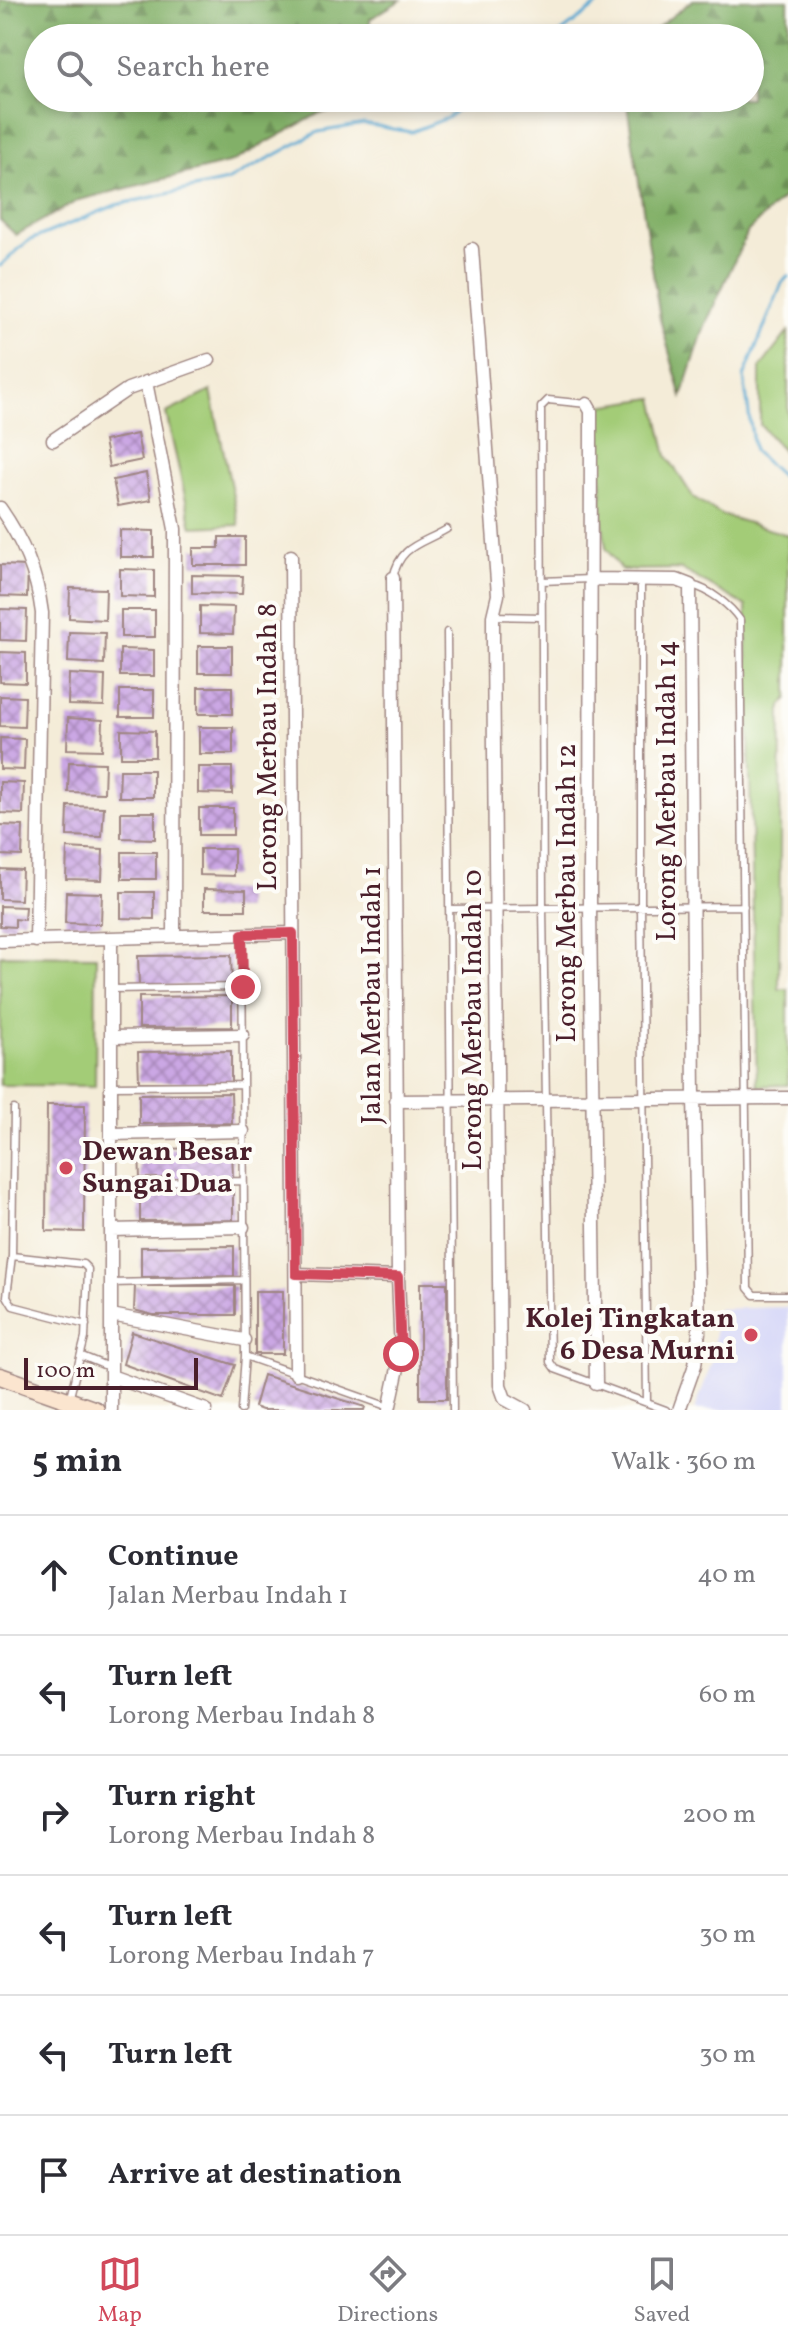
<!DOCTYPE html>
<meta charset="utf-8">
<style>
body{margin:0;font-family:Vollkorn,serif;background:#f2f2f3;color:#2b2b33}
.scale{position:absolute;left:24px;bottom:20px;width:174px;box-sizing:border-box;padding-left:8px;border:4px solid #4a1f2b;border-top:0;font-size:22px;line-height:28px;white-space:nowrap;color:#4a1f2b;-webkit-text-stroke:6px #fdfcf7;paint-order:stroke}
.stop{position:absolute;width:24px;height:24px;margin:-18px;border:6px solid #d1495b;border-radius:50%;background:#fff}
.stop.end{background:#d1495b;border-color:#fff;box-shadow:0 2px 8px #0008}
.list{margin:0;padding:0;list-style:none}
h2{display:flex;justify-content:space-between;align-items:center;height:104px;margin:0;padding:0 32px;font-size:34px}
h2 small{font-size:26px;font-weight:400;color:#7c7c81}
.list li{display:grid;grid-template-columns:52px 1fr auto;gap:24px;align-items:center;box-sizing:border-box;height:120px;padding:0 32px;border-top:2px solid #e1e1e2}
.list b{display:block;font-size:30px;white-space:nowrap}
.list p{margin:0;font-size:26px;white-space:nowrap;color:#7c7c81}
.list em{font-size:26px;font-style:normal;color:#7c7c81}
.icon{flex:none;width:44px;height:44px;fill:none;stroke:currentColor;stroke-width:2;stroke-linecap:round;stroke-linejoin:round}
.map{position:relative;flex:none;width:788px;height:1410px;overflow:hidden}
.search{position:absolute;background:#fff;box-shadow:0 4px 12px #0003;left:24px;right:24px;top:24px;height:88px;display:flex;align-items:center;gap:20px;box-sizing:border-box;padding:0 28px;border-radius:44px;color:#7c7c81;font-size:30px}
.sheet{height:824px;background:#fff}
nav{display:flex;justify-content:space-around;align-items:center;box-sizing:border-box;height:112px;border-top:2px solid #e1e1e2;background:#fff;font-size:22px;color:#7c7c81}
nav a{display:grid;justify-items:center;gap:4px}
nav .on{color:#d1495b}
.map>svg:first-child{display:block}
.built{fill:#d6d7f8}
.green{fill:#a3cc77;stroke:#767651;stroke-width:2}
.forest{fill:url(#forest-firs);stroke:#66684a;stroke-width:2}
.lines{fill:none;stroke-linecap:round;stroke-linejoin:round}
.stream{stroke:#57a7d1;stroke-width:3}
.building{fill:url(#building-cross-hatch)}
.service-casing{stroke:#9f8682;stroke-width:9}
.minor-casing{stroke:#9f8682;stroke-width:15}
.secondary-casing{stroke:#9f8682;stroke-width:19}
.service{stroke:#fff;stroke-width:6}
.minor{stroke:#fff;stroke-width:12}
.secondary{stroke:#fbe5cf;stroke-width:16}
.route{stroke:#d1495b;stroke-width:10}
.poi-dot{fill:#d1495b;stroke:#fdfcf7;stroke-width:3}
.labels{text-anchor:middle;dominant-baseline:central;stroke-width:8;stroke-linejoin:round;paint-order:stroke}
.street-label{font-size:28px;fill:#4a1f2b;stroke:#fdfcf7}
.poi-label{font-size:28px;font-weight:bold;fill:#4a1f2b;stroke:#fdfcf7;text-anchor:start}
</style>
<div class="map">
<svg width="788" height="1410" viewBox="0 0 788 1410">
<defs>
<pattern id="forest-firs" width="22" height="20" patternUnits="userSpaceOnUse" patternTransform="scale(2)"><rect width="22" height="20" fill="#82b068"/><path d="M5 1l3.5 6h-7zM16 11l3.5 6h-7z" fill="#6c8f56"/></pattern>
<pattern id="building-cross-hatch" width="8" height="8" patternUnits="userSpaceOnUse" patternTransform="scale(2)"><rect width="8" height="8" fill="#cba7e4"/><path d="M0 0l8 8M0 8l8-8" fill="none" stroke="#a787b9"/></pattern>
</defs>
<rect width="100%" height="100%" fill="#fdfcf7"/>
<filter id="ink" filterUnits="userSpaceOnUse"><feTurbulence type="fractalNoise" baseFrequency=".0125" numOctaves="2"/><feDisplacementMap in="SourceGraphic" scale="16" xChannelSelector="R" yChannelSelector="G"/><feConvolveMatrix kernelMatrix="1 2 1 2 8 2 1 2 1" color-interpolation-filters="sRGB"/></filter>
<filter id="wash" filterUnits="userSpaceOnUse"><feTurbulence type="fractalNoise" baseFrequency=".006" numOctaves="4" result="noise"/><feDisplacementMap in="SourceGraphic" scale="32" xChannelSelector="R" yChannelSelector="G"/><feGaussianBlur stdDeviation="1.8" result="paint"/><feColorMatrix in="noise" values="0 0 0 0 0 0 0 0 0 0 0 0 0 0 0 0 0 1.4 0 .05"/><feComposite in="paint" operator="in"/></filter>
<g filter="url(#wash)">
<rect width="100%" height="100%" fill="#f4ecd8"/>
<!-- built -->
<path class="built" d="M788 1307V1410H695L712 1362 717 1309Z"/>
<!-- green -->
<path class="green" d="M788 332V456L760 425V368Z
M211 391 239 525 192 527 166 413Z
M654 398 667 456 693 497 722 515 788 535V698L781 706 779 989H788V1085L757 1086 746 606 681 569 621 570 606 548 602 518 600 406Z
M0 955 96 956 95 1086 0 1085Z"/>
<!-- forest -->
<path class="forest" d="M0 0H401L370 19V38H38V98H372V105L320 113 232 162 79 200 16 235 0 220Z
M693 0H788V193L748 231 704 328 682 397 660 319 626 98H750V38H644Z"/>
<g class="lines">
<!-- stream -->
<path class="stream" d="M554 38 604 0
M0 266 28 241 116 205 227 181 318 132 364 124 411 132 447 118 473 98
M788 276 782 283 744 377 754 451 788 482"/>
</g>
<g id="blocks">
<!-- building -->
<path class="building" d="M137 434 142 460 109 467 104 441Z
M146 473 151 500 118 506 113 480Z
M120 530 154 531V557H120Z
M219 537H245V565H193V548H219Z
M0 565 28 566 27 597 0 596Z
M120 569 154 570V597L120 596Z
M192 575 243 576 242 594 192 593Z
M70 588 106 589 105 620 69 618Z
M200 606 234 607 233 634 200 633Z
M0 609 27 610 26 641 0 640Z
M121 610H155V637H121Z
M69 632 105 633 104 664 68 662Z
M198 646H232V673H198Z
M120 649 154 650V676H120Z
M0 652 26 653V683L0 682Z
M69 674 105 676 104 706 68 705Z
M198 687H232V714H198Z
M120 690H154V717H120Z
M0 696 25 697 24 727 0 726Z
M68 718 103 720 102 750 67 749Z
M199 727H233V754H199Z
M121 730 155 731V757H121Z
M0 738 25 739 24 770 0 769Z
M69 762 105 763 104 793 68 792Z
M198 767H232V794L198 793Z
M120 770H153V797H119Z
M0 782 24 783 23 814 0 813Z
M68 806 104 807 102 837 67 836Z
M199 808H233V835H199Z
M121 812H155V839L121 838Z
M0 825 23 826 22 856 0 855Z
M67 848 103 850 102 880 66 879Z
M200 849H234V876L200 875Z
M122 852H156V879H122Z
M0 869 22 870 21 900 0 899Z
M204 889 246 890V910H204Z
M66 892 102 893 101 924 65 923Z
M121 892H154V919L121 918Z
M0 906 25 907 24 920 15 919V927L0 926Z
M231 955 232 985 139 986 138 956Z
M232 996V1027L139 1028V997Z
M231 1051V1082H139L138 1052Z
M231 1093 232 1123 139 1124V1094Z
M47 1105H85L84 1232 46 1231Z
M232 1148 233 1178 140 1179 139 1149Z
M233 1189V1220L140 1221V1190Z
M234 1246V1276L141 1277V1247Z
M420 1283H447V1399H420Z
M135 1286H235V1315H153L134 1310Z
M255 1291H283V1354H255Z
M132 1332 235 1365 223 1400 123 1364Z
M263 1375 365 1407 364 1410H262L254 1407Z"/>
</g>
</g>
<g filter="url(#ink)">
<use href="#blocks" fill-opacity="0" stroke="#9f8682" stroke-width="2"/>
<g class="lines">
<defs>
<path id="service" d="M587 404 548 400 541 407 543 908 550 1362 555 1369 666 1410
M393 578C400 545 420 545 447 529
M641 579V907L647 1402
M542 581 590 579
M691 585C709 589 730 605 740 620L748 1288 754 1295H788
M493 616 541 617
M447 632 453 1410
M449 909 744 906
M111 989 243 987
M111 1086 243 1085
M14 1109 12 1256 83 1264 88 1269 85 1338 69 1400
M111 1182 243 1181
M12 1256 7 1296 13 1306 86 1325
M111 1283 243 1280
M82 1356 111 1368
M245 1356 389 1407
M241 1410 245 1356 242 934"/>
<path id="minor" d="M472 249 498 595 493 616V643L500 1385 505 1399 525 1410
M146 382 175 529 174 936
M587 404 591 411 590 907 596 1383
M53 440 128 389 209 360
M0 508C23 541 37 573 42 613L36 941
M291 556 296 1374
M590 579 677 580 690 585 694 1099 699 1332 695 1365 679 1410
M111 939V1410
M0 941 293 933
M111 1037 243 1035
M396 1101 788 1098
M111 1134 243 1131
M111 1230 243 1227
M296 1274 398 1277
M111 1315 244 1340
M111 1376 206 1410
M389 1410 401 1354 398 1277 393 578"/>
<path id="secondary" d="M0 1376 96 1410"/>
</defs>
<!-- service casing -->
<use href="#service" class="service-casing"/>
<!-- minor casing -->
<use href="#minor" class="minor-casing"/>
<!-- secondary casing -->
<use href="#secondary" class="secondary-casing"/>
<!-- service -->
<use href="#service" class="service"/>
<!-- minor -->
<use href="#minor" class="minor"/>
<!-- secondary -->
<use href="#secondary" class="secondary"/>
</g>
</g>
<g class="lines" filter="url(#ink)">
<!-- route -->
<path class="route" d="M243 987 242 934 293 933 296 1274 398 1277 401 1354"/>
</g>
<!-- markers -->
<g class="poi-dot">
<circle cx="66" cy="1168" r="8"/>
<circle cx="751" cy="1335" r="8"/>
</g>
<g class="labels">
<!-- street labels -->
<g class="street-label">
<text transform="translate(268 747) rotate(-90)">Lorong Merbau Indah 8</text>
<text transform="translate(667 791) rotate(-90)">Lorong Merbau Indah 14</text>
<text transform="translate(567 893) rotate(-90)">Lorong Merbau Indah 12</text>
<text transform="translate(372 995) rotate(-90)">Jalan Merbau Indah 1</text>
<text transform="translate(473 1020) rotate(-90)">Lorong Merbau Indah 10</text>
</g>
<!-- poi labels -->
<g class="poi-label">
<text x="82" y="1152">Dewan Besar<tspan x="82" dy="32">Sungai Dua</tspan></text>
<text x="735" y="1319" text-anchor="end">Kolej Tingkatan<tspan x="735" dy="32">6 Desa Murni</tspan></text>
</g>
</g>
</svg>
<div class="scale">100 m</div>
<div class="stop" style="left:401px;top:1354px"></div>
<div class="stop end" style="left:243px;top:987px"></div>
<div class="search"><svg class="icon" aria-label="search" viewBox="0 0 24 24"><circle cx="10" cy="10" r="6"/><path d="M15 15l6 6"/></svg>Search here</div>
</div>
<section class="sheet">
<h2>5 min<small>Walk · 360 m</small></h2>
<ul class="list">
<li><svg class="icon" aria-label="ahead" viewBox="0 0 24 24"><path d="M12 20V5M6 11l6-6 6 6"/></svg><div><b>Continue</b><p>Jalan Merbau Indah 1</p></div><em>40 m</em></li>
<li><svg class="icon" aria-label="left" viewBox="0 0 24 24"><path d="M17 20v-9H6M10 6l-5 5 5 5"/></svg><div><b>Turn left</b><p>Lorong Merbau Indah 8</p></div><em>60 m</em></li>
<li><svg class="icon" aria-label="right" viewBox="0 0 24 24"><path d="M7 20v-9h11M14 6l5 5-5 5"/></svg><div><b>Turn right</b><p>Lorong Merbau Indah 8</p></div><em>200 m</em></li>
<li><svg class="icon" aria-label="left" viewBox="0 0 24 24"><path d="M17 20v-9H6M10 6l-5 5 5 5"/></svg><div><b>Turn left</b><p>Lorong Merbau Indah 7</p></div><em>30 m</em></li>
<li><svg class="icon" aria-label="left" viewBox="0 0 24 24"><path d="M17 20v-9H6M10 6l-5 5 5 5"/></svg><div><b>Turn left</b></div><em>30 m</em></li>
<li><svg class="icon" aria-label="arrive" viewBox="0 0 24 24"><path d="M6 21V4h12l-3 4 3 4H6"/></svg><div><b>Arrive at destination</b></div></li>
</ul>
</section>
<nav>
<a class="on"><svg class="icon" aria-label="map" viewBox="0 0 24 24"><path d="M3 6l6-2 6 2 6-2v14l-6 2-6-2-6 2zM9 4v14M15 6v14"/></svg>Map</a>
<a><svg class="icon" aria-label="directions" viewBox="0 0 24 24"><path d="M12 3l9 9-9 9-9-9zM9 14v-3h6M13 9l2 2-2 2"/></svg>Directions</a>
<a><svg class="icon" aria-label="saved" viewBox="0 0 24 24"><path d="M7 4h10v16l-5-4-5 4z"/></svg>Saved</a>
</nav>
